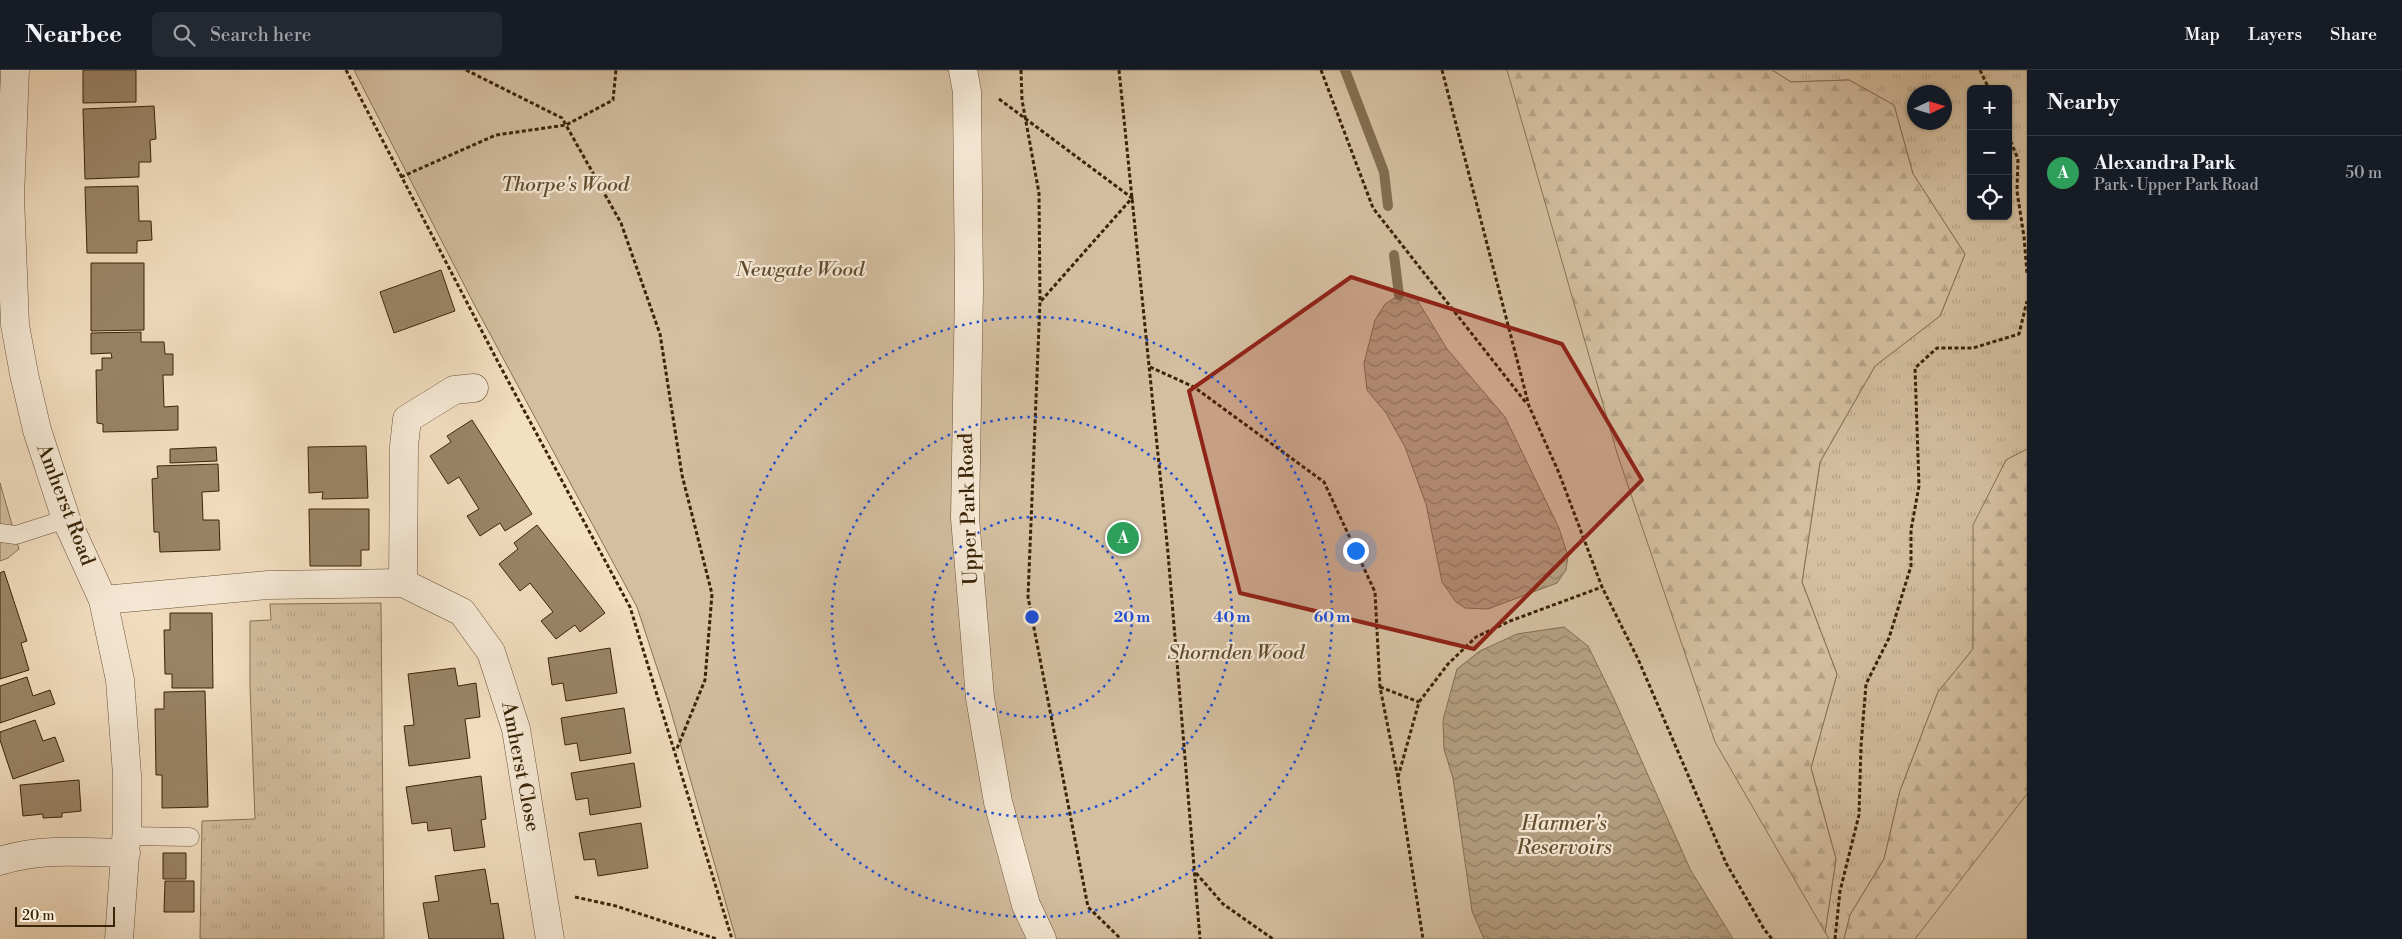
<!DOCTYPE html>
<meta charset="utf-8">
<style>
body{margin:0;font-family:"Libre Bodoni",serif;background:#242831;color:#f1f3f6}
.controls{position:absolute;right:15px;top:15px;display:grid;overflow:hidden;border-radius:8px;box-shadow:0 1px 4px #0004}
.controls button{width:45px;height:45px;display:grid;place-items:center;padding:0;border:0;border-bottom:1px solid #363941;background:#171b24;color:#f1f3f6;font:25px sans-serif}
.compass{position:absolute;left:1907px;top:15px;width:45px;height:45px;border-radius:50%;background:#171b24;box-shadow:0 1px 4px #0004;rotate:86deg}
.scale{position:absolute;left:15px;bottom:12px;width:100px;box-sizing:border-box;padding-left:5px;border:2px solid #3a2407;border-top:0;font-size:14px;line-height:18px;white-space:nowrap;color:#3a2407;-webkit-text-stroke:4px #f7ead7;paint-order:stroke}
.you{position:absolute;left:1355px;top:480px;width:18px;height:18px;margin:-12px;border:4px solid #fff;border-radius:50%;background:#1a73e8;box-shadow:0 0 0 8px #1a73e833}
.badge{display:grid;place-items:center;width:32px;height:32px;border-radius:50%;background:#d93025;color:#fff;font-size:16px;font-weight:700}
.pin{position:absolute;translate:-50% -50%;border:2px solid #fff;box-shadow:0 1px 5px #0006}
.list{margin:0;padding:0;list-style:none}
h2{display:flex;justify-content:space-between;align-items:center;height:65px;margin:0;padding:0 20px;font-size:21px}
h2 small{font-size:16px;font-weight:400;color:#9ea1a6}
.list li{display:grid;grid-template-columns:32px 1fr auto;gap:15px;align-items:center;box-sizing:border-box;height:75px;padding:0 20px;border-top:1px solid #363941}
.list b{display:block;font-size:19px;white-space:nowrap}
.list p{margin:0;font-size:16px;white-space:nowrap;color:#9ea1a6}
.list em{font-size:16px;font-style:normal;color:#9ea1a6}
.icon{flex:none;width:28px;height:28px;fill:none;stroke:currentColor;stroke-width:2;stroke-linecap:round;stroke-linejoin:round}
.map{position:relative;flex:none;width:2027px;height:869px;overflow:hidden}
header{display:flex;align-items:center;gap:30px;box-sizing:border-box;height:70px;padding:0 25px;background:#171b24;border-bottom:1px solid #363941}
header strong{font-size:24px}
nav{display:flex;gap:28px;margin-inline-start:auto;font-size:18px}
.search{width:350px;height:45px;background:#242831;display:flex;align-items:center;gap:12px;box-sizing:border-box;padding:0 18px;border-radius:8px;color:#9ea1a6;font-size:19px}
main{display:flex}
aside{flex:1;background:#171b24}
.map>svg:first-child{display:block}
.grass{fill:url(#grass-tufts);stroke:#877254;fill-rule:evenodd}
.forest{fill:url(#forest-firs);stroke:#877254}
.green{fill:#d4bfa1;stroke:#877254}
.water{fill:url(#water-waves);stroke:#836e51}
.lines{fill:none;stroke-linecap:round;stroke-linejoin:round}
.stream{stroke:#836e51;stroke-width:10}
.building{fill:#9a8568;stroke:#3a2407}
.service-casing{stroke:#685336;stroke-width:19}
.minor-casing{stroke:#685336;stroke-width:29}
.path{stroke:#3a2407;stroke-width:3;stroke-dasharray:4 2.5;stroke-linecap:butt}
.service{stroke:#f7ead7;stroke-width:18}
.minor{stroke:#f7ead7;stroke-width:28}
.marked{fill:#8f2418;fill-opacity:0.2;stroke:#8f2418;stroke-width:4;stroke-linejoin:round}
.ring{fill:none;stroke:#1d4ed8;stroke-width:2.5;stroke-dasharray:2.5 5}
.labels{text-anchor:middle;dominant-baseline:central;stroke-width:4.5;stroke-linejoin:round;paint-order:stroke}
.park-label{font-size:20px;font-style:italic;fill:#604b2e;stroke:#f7ead7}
.street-label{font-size:20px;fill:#3a2407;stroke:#f7ead7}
.water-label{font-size:21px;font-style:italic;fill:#654f32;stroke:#f7ead7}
.centre{fill:#1d4ed8;stroke:#f7ead7;stroke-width:2.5}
.ring-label{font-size:15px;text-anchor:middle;font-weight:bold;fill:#1d4ed8;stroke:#f7ead7;stroke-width:4.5;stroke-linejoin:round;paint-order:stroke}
</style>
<header>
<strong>Nearbee</strong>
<div class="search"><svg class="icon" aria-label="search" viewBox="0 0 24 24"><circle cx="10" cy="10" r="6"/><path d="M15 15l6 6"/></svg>Search here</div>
<nav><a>Map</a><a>Layers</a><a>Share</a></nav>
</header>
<main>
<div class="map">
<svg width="2027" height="869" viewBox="0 0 2027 869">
<defs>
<pattern id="grass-tufts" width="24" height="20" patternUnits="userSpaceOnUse" patternTransform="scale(1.25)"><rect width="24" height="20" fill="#d4bfa1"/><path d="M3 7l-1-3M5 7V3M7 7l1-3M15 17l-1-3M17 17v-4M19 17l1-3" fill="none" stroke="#b7a489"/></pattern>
<pattern id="forest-firs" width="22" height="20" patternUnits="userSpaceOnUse" patternTransform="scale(1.25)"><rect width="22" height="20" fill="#d4bfa1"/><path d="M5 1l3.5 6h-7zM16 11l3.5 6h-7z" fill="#b7a489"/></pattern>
<pattern id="water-waves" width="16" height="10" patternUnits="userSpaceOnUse" patternTransform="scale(1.25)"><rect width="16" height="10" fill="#b49f82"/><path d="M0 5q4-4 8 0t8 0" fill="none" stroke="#938168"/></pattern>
</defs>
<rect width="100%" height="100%" fill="#f3dfc1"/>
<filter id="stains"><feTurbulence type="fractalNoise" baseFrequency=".004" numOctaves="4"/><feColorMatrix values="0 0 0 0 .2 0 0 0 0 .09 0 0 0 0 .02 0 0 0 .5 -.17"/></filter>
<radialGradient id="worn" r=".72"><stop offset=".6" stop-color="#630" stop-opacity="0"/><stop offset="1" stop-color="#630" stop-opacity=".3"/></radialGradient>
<!-- grass -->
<path class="grass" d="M1772 0H2027V379L2006 390 1974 455 1973 579 1938 622 1900 721 1884 789 1850 845 1844 869H1824L1836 789 1811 698 1837 604 1802 512 1820 392 1875 296 1940 246 1965 184 1913 104 1894 35 1849 10 1791 12ZM1971 19H2008V146H1971ZM1914 22H1944V52H1914Z
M381 533 384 869H200L202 751 255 749 250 616V551L271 550 270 534Z"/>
<!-- forest -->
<path class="forest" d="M1471 0H1772L1791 12 1849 10 1894 35 1913 104 1965 184 1940 246 1875 296 1820 392 1802 512 1837 604 1811 698 1836 789 1824 869 1721 712Z
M2027 379V869H1844L1850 845 1884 789 1900 721 1938 622 1973 579V455L2006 390Z"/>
<!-- green -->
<path class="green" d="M354 0H1507L1617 383 1715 672 1829 869H736L668 631 637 537 475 236Z
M0 413 19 479 8 488 0 491Z
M2027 724V869H1915Z"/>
<!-- water -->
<path class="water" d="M1409 224 1416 228 1447 279 1505 347 1559 458 1568 486 1566 500 1557 513 1488 539 1465 538 1456 532 1442 512 1426 434 1405 377 1386 343 1367 320 1364 293 1375 250 1385 234 1399 225Z
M1564 557 1588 576 1614 629 1690 799 1733 869H1484L1472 841 1453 708 1444 679 1443 650 1457 599 1480 581 1517 564Z"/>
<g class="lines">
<!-- stream -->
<path class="stream" d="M1345 0 1384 102 1388 136
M1394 185 1399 225"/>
</g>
<!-- building -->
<path class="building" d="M83 0H136V32L83 33Z
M154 36 156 69 150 70 151 92H139V107L85 109 83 39Z
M138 116 139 151H151L152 170 137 171V183H87L85 117Z
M91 193H144V260L91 261Z
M441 200 455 241 394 263 380 222Z
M141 262V272H164L165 284H173V305H163L164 337 178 336V360L103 362V354L97 353 96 300H102V288H112L111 283 91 284V263Z
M472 350 532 444 505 461 500 453 480 466 467 446 479 439 459 407 448 414 430 386 451 372 447 366Z
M366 376 368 428 322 429 323 422 309 423 308 377Z
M216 377 217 391 170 393V379Z
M218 394 219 421 202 422 203 450H219L220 480 160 482 159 462H154L152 409 158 408 157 396Z
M309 439H369V480H361V496H310Z
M537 455 605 543 580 562 575 555 556 569 541 551 553 542 530 513 520 521 499 494 518 479 514 473Z
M4 501 27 571 21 573 29 600 0 609V503Z
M170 543H212L213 618H172V604H165L164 560H170Z
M610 578 617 623 566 631 563 613 552 615 548 588Z
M455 598 458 616 476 613 480 647 465 649 470 688 409 696 404 656 414 655 408 604Z
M27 607 33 626 50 620 55 634 0 653V616Z
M205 621 208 737 162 738V705H156L155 639H164V622Z
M624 638 631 683 580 691 577 673 565 675 561 648Z
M35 650 43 671 55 667 64 691 13 709 0 670V662Z
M634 693 641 737 590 745 588 728 576 730 571 703Z
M481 706 486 749 481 750 485 777 454 781 451 758 428 761 427 752 412 754 406 717Z
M79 710 81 741 62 743V747L43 748V744L23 746 20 715Z
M641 753 648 798 598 806 595 789 584 790 579 763Z
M163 783H186V809H163Z
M485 799 491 834 498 833 504 869H429L423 833 439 831 435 806Z
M165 811H194V842H164Z"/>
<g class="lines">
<defs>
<path id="service" d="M0 463 16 465 66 449
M127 766 190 767"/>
<path id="minor" d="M15 0 10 127 15 255 24 304 37 360 66 449 103 530 120 610 127 705V757L119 869
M963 0 967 22 969 219 965 448 980 628 998 732 1026 835 1042 869
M403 513 404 376 407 349 454 320 474 318
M103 530 268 515 403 513 462 542 491 582 516 659 550 869
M0 791C41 778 84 782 126 783"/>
</defs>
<!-- service casing -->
<use href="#service" class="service-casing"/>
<!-- minor casing -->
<use href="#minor" class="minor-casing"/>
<!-- path -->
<path class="path" d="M346 0 499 294 630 537 732 869
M466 0 562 48 621 153 660 264 682 405 712 524 705 610 676 681
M1021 0 1022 30 1039 123 1040 231 1028 527 1088 837 1121 869
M1119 0 1168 483 1200 869
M1321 0 1373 138 1527 334
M1442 0 1529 336 1559 403 1602 517 1638 589 1726 793 1764 859 1772 869
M1980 0 1989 19
M999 29 1132 128 1041 231
M2008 65 2018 89 2017 121 2024 167 2027 203
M401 107 496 65 566 55 613 30 616 0
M1150 297 1194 317 1324 412 1375 522 1380 617 1398 708 1423 869
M1380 617 1419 632
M1398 707 1419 632 1448 594 1476 567 1510 551 1602 517
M1196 803 1223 834 1273 869
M575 827 616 836 717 869
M1835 869 1840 821 1859 745 1861 676 1866 614 1889 568 1911 496V460L1919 416 1915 298 1937 278H1973L2019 264 2027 231"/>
<!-- service -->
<use href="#service" class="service"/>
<!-- minor -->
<use href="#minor" class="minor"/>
</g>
<!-- marked area -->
<path class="marked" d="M1351 207 1562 274 1642 410 1474 579 1240 523 1189 321Z"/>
<!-- distance rings -->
<g class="ring">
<circle cx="1032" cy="547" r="100"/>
<circle cx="1032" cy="547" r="200"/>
<circle cx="1032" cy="547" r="300"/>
</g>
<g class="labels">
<!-- park labels -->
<g class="park-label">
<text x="565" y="115">Thorpe's Wood</text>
<text x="800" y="200">Newgate Wood</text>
<text x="1236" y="583">Shornden Wood</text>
</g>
<!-- street labels -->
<g class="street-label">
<text transform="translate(65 435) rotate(69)">Amherst Road</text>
<text transform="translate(969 439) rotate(-92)">Upper Park Road</text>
<text transform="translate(520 697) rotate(79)">Amherst Close</text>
</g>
<!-- water labels -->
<g class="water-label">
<text x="1564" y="754">Harmer's<tspan x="1564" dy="24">Reservoirs</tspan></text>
</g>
</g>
<circle cx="1032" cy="547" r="8" class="centre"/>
<g class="ring-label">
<text x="1132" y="552">20 m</text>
<text x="1232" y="552">40 m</text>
<text x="1332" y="552">60 m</text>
</g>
<rect width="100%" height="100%" filter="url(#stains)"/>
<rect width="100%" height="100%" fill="url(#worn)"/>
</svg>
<div class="controls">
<button>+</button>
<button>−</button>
<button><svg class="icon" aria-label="locate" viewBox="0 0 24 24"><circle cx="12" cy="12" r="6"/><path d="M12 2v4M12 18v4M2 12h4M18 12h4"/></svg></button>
</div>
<svg class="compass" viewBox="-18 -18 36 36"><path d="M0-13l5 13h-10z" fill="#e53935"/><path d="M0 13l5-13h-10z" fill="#9ea1a6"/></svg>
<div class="scale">20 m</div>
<div class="you"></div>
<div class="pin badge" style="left:1123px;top:468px;background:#2e9e5b">A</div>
</div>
<aside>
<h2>Nearby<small></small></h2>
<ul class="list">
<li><span class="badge" style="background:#2e9e5b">A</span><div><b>Alexandra Park</b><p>Park · Upper Park Road</p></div><em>50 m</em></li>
</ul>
</aside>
</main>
